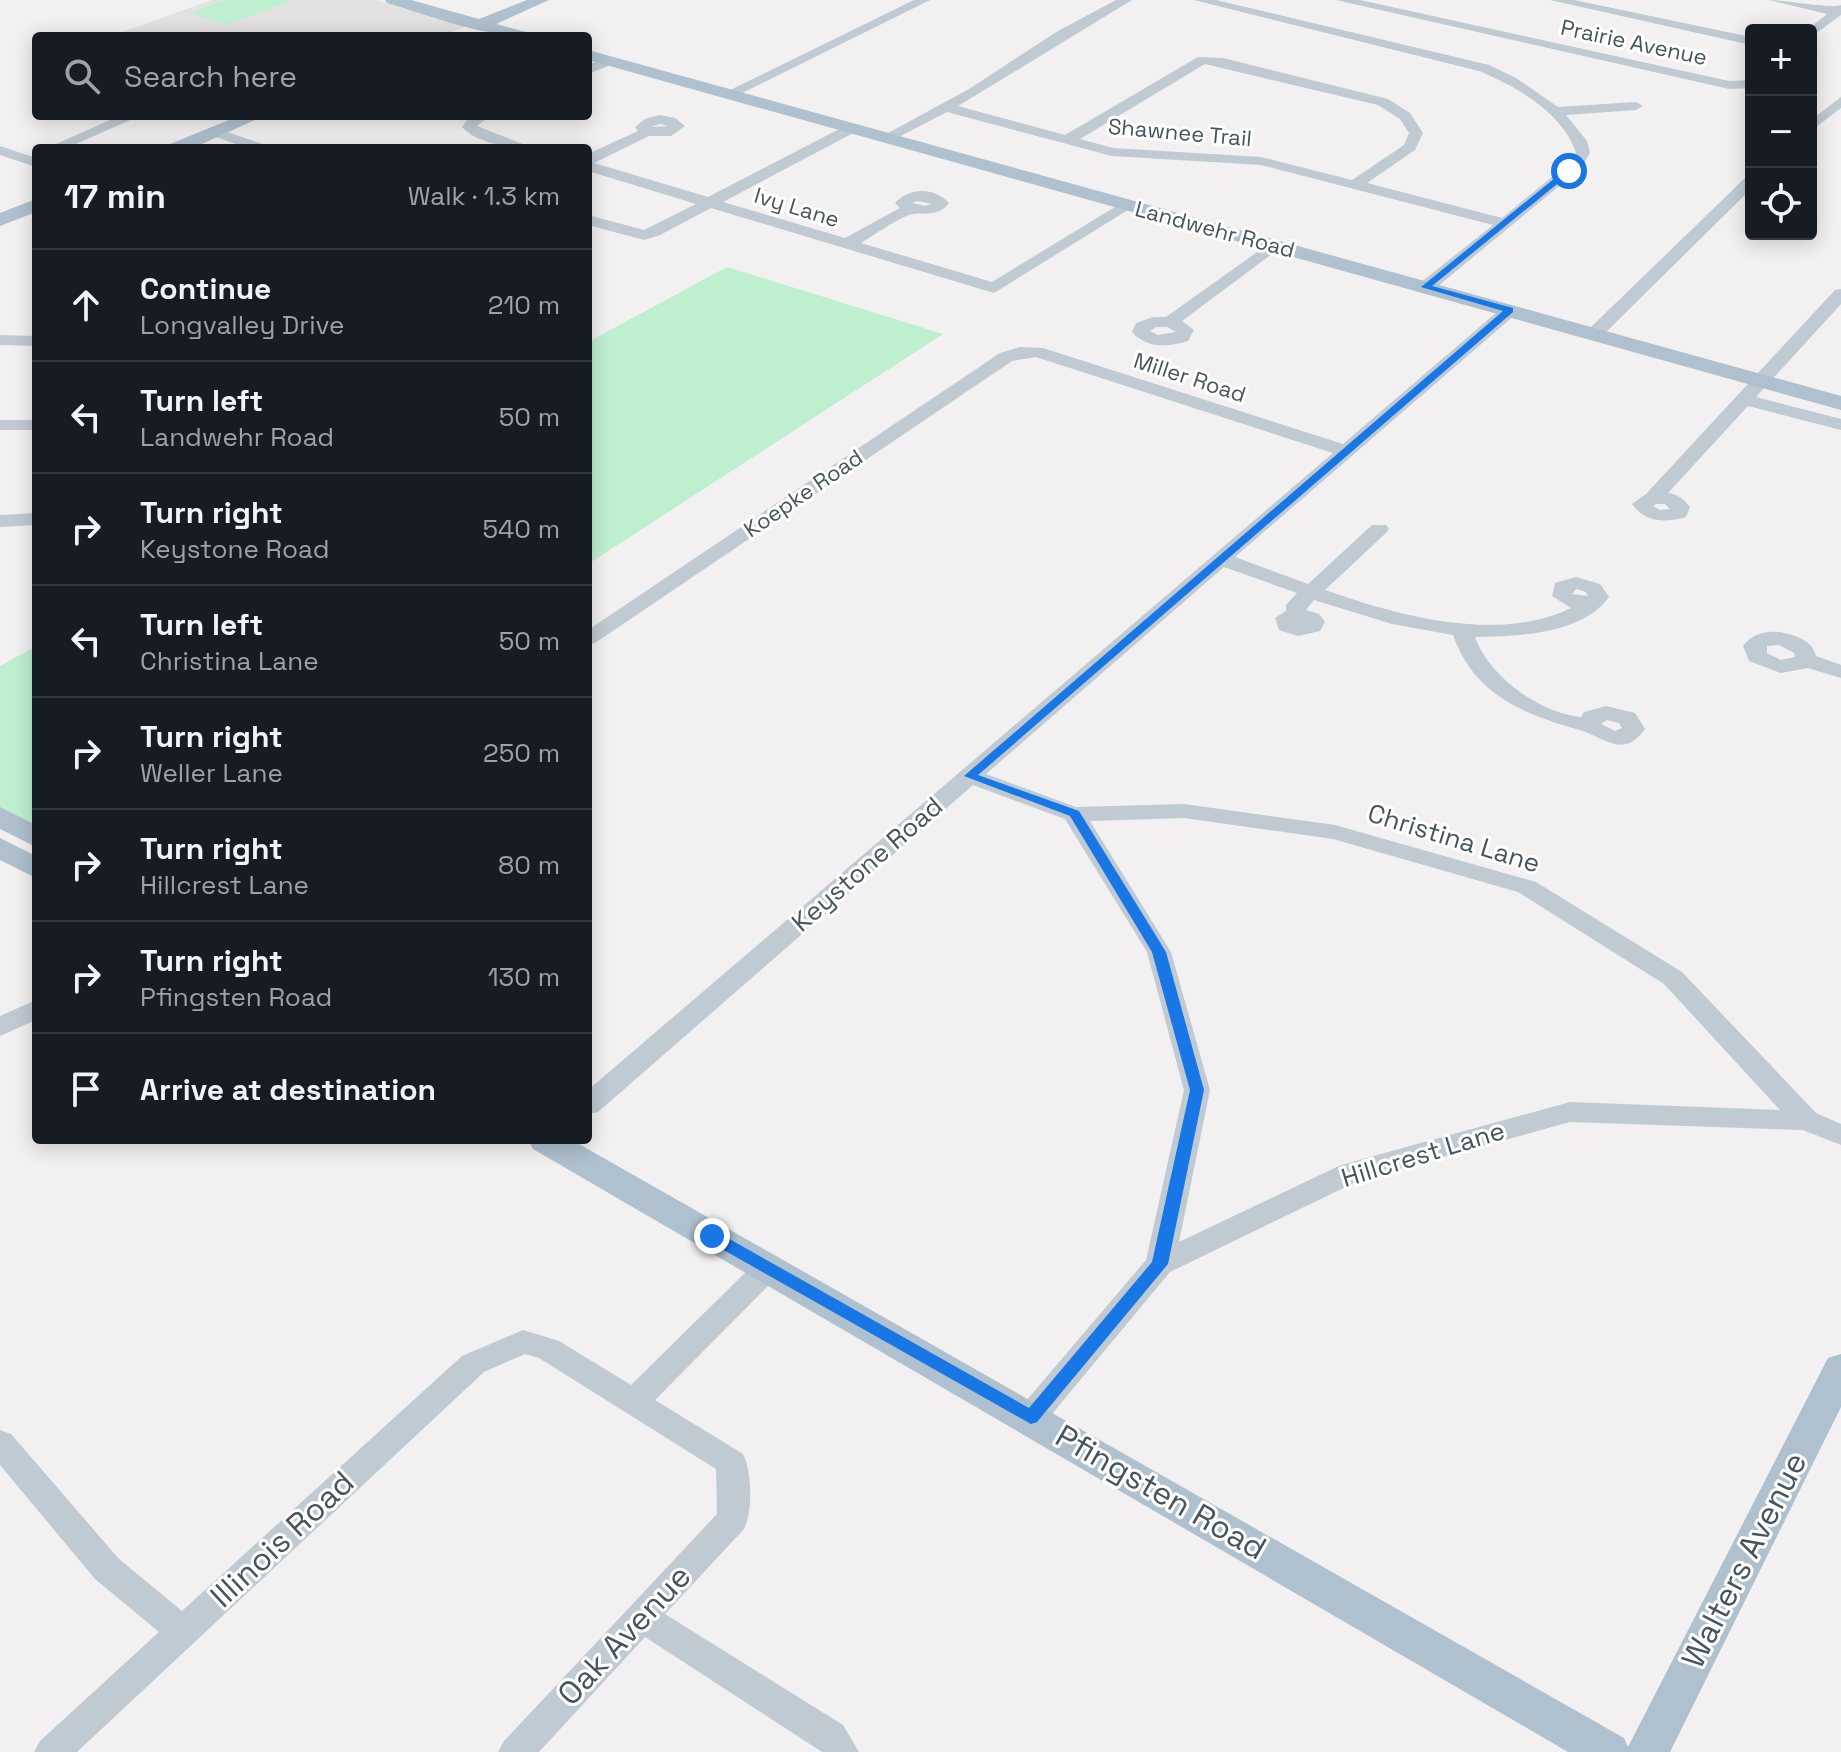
<!DOCTYPE html>
<meta charset="utf-8">
<style>
body{margin:0;font-family:"Space Grotesk",sans-serif;background:#20242c;color:#f1f3f6}
.controls{position:absolute;right:24px;top:24px;display:grid;overflow:hidden;border-radius:8px;box-shadow:0 4px 20px #0003}
.controls button{width:72px;height:72px;display:grid;place-items:center;padding:0;border:0;border-bottom:2px solid #363941;background:#171b24;color:#f1f3f6;font:40px sans-serif}
.stop{position:absolute;width:24px;height:24px;margin:-18px;border:6px solid #1877e4;border-radius:50%;background:#fff}
.stop.end{background:#1877e4;border-color:#fff;box-shadow:0 2px 8px #0008}
.list{margin:0;padding:0;list-style:none}
h2{display:flex;justify-content:space-between;align-items:center;height:104px;margin:0;padding:0 32px;font-size:34px}
h2 small{font-size:26px;font-weight:400;color:#9ea1a6}
.list li{display:grid;grid-template-columns:52px 1fr auto;gap:24px;align-items:center;box-sizing:border-box;height:112px;padding:0 32px;border-top:2px solid #363941}
.list b{display:block;font-size:30px;white-space:nowrap}
.list p{margin:0;font-size:26px;white-space:nowrap;color:#9ea1a6}
.list em{font-size:26px;font-style:normal;color:#9ea1a6}
.icon{flex:none;width:44px;height:44px;fill:none;stroke:currentColor;stroke-width:2;stroke-linecap:round;stroke-linejoin:round}
.map{position:relative;flex:none;width:1841px;height:1752px;overflow:hidden}
.search{position:absolute;background:#171b24;box-shadow:0 4px 20px #0003;left:32px;top:32px;width:560px;height:88px;display:flex;align-items:center;gap:20px;box-sizing:border-box;padding:0 28px;border-radius:8px;color:#9ea1a6;font-size:30px}
.panel{position:absolute;background:#171b24;box-shadow:0 4px 20px #0003;left:32px;top:144px;width:560px;height:1000px;border-radius:8px}
.map>svg:first-child{display:block}
.education{fill:#e3e1e2}
.green{fill:#bef0d0}
.lines{fill:none;stroke-linecap:round;stroke-linejoin:round}
.minor{fill:#c0cad2;fill-rule:evenodd}
.major{fill:#afc0ce;fill-rule:evenodd}
.route{fill:#1877e4}
.labels{text-anchor:middle;dominant-baseline:central;stroke-width:6;stroke-linejoin:round;paint-order:stroke}
.far-street-label{font-size:22px;fill:#47545d;stroke:#fff}
.street-label{font-size:26px;fill:#47545d;stroke:#fff}
.near-street-label{font-size:32px;fill:#47545d;stroke:#fff}
</style>
<div class="map">
<svg width="1841" height="1752" viewBox="0 0 1841 1752">
<rect width="100%" height="100%" fill="#f2f0f0"/>
<!-- education -->
<path class="education" d="M212 0H375L467 26 441 36H111Z"/>
<!-- green -->
<path class="green" d="M224 0H293L228 24 189 13Z
M727 267 943 334 588 564V342Z
M36 646V829L0 808V666Z"/>
<g class="lines">
<!-- minor -->
<path class="minor" d="M914 0H930L734 97 729 98 722 94Z
M1116 0H1132L958 106 1065 135 1198 57 1223 58 1388 99 1410 113 1423 133 1415 150 1367 183 1502 218 1570 162 1576 153C1564 114 1516 86 1479 71L1194 0H1216L1489 65 1516 78 1558 107 1636 102 1643 106 1636 110 1566 115 1587 141 1590 153 1581 168 1432 291 1426 292 1418 287 1420 283 1493 225 1261 165 1112 156 947 112 891 141H881L879 138 969 89 1058 31ZM1205 64 1378 105 1400 119 1409 133 1404 145 1352 180 1261 157 1113 148 1080 139Z
M1336 0H1360L1729 81 1751 80V88L1729 89Z
M1550 0H1574L1751 37V45Z
M1769 0C1785 0 1831 9 1841 5V15L1811 37V30H1807L1827 14Z
M608 57 613 58V64L588 74V65Z
M1841 97V108L1811 131V120Z
M660 115 675 118 685 126 671 136H649L594 163 708 197 847 125H857V131L723 202 845 238 900 208 895 203C909 187 935 187 949 203 938 217 928 212 913 214 900 216 873 236 861 243L992 282 1123 202 1128 200 1136 205 994 293 711 208 660 235 644 240 588 225V215L644 230 696 204 588 171V154L638 131 635 127 645 119ZM660 124 668 126 651 127ZM918 201 932 204 925 206 912 203Z
M119 116H139L67 148H47Z
M470 116H490L477 126 533 148C511 148 477 144 462 127Z
M215 128 266 145 268 148H247L210 135 208 132Z
M0 146 36 158V167L0 155Z
M1751 175V189L1600 338H1588L1585 334 1588 330 1746 177Z
M1274 240 1280 242V248L1182 321 1194 330 1188 341C1168 347 1147 349 1132 332L1136 323 1153 317H1166ZM1156 327H1167L1176 332 1158 335 1150 331Z
M1841 289V304L1756 397 1841 419V430L1748 406 1668 493C1677 494 1684 499 1690 507L1686 517C1665 523 1646 523 1632 504L1646 494 1835 290ZM1656 504H1665L1670 509 1660 510 1653 506Z
M1510 305 1518 310 1516 314 1235 557 1308 584 1372 525H1386L1389 529 1386 533 1325 590C1396 615 1498 644 1571 608L1552 596 1555 583 1576 577 1600 584 1609 597C1581 635 1518 636 1475 637 1489 676 1539 713 1581 717L1584 712 1606 706 1635 713 1645 729C1624 759 1605 738 1580 730 1525 715 1474 695 1453 635L1392 624 1314 600 1306 610 1319 614 1325 622 1320 631 1298 636 1279 630 1275 618 1286 611V605L1297 593 1224 567 986 774 1076 807 1184 804 1335 825 1536 882 1682 972 1816 1113 1841 1124V1145L1803 1130 1570 1122 1360 1180 1170 1272 1042 1426 1031 1429 1020 1426 1016 1417 1020 1408 1146 1260 1184 1090 1147 952 1065 819 973 785 598 1112 588 1114V1090L1333 453 1036 357 1012 361 595 643 588 645V630L1000 353 1020 347 1043 348 1343 444 1504 306ZM1576 589 1586 592 1588 596 1572 594ZM1607 720 1619 723 1622 728 1615 731 1601 724ZM1184 818 1333 839 1518 892 1664 984 1780 1110 1570 1102 1341 1165 1179 1242 1210 1090 1171 952 1090 821Z
M0 335 36 336V346L0 345Z
M0 420H36V430H0Z
M36 513V525L0 527V515Z
M1779 632C1794 635 1812 639 1816 656L1841 665V678L1808 668 1781 673 1749 661 1743 646C1752 634 1765 631 1779 632ZM1779 645 1794 653 1795 657 1781 660 1767 653V646Z
M36 1000V1020L0 1036V1016Z
M768 1257 778 1260 782 1268 778 1276 655 1400 743 1454C752 1472 753 1511 744 1529L665 1614 843 1725 859 1752H822L645 1637 539 1752H498L504 1741 717 1514 716 1469 539 1358 525 1354 484 1372 77 1752H34L40 1741 159 1632 95 1579 0 1465V1430L11 1434 119 1559 182 1611 462 1356 523 1330 559 1341 631 1385 758 1260Z"/>
<!-- major -->
<path class="major" d="M385 0H411L479 19 527 0H549L496 24 526 32 528 36C479 36 435 17 387 3Z
M588 50 1841 396V410L588 60Z
M239 116H264L193 148H168L170 144Z
M36 199V212L0 226V213Z
M0 807 36 825V847L0 829Z
M0 838 36 856V878L0 860Z
M528 1140H572L1624 1738 1628 1747 1828 1358 1841 1354V1407L1670 1752H1568L533 1149Z"/>
</g>
<!-- route -->
<path class="route" d="M1566 169 1573 171 1432 286 1513 308V312L978 775 1079 811 1166 952 1204 1090 1168 1264 1037 1422 1031 1424 706 1240V1232H717L1029 1408 1152 1262 1190 1090 1152 952 1070 816 964 776 1503 311 1421 287Z"/>
<g class="labels">
<!-- far-street labels -->
<g class="far-street-label">
<text transform="translate(1634 42) rotate(12)">Prairie Avenue</text>
<text transform="translate(1180 132) rotate(5)">Shawnee Trail</text>
<text transform="translate(797 207) rotate(17)">Ivy Lane</text>
<text transform="translate(1215 229) rotate(15)">Landwehr Road</text>
<text transform="translate(1190 377) rotate(18)">Miller Road</text>
<text transform="translate(803 493) rotate(-34)">Koepke Road</text>
</g>
<!-- street labels -->
<g class="street-label">
<text transform="translate(1454 838) rotate(17)">Christina Lane</text>
<text transform="translate(867 864) rotate(-41)">Keystone Road</text>
<text transform="translate(1423 1154) rotate(-17)">Hillcrest Lane</text>
</g>
<!-- near-street labels -->
<g class="near-street-label">
<text transform="translate(1161 1492) rotate(30)">Pfingsten Road</text>
<text transform="translate(282 1539) rotate(-43)">Illinois Road</text>
<text transform="translate(1744 1560) rotate(-63)">Walters Avenue</text>
<text transform="translate(624 1635) rotate(-47)">Oak Avenue</text>
</g>
</g>
</svg>
<div class="controls">
<button>+</button>
<button>−</button>
<button><svg class="icon" aria-label="locate" viewBox="0 0 24 24"><circle cx="12" cy="12" r="6"/><path d="M12 2v4M12 18v4M2 12h4M18 12h4"/></svg></button>
</div>
<div class="stop" style="left:1569px;top:171px"></div>
<div class="stop end" style="left:712px;top:1236px"></div>
<div class="search"><svg class="icon" aria-label="search" viewBox="0 0 24 24"><circle cx="10" cy="10" r="6"/><path d="M15 15l6 6"/></svg>Search here</div>
<section class="panel">
<h2>17 min<small>Walk · 1.3 km</small></h2>
<ul class="list">
<li><svg class="icon" aria-label="ahead" viewBox="0 0 24 24"><path d="M12 20V5M6 11l6-6 6 6"/></svg><div><b>Continue</b><p>Longvalley Drive</p></div><em>210 m</em></li>
<li><svg class="icon" aria-label="left" viewBox="0 0 24 24"><path d="M17 20v-9H6M10 6l-5 5 5 5"/></svg><div><b>Turn left</b><p>Landwehr Road</p></div><em>50 m</em></li>
<li><svg class="icon" aria-label="right" viewBox="0 0 24 24"><path d="M7 20v-9h11M14 6l5 5-5 5"/></svg><div><b>Turn right</b><p>Keystone Road</p></div><em>540 m</em></li>
<li><svg class="icon" aria-label="left" viewBox="0 0 24 24"><path d="M17 20v-9H6M10 6l-5 5 5 5"/></svg><div><b>Turn left</b><p>Christina Lane</p></div><em>50 m</em></li>
<li><svg class="icon" aria-label="right" viewBox="0 0 24 24"><path d="M7 20v-9h11M14 6l5 5-5 5"/></svg><div><b>Turn right</b><p>Weller Lane</p></div><em>250 m</em></li>
<li><svg class="icon" aria-label="right" viewBox="0 0 24 24"><path d="M7 20v-9h11M14 6l5 5-5 5"/></svg><div><b>Turn right</b><p>Hillcrest Lane</p></div><em>80 m</em></li>
<li><svg class="icon" aria-label="right" viewBox="0 0 24 24"><path d="M7 20v-9h11M14 6l5 5-5 5"/></svg><div><b>Turn right</b><p>Pfingsten Road</p></div><em>130 m</em></li>
<li><svg class="icon" aria-label="arrive" viewBox="0 0 24 24"><path d="M6 21V4h12l-3 4 3 4H6"/></svg><div><b>Arrive at destination</b></div></li>
</ul>
</section>
</div>
